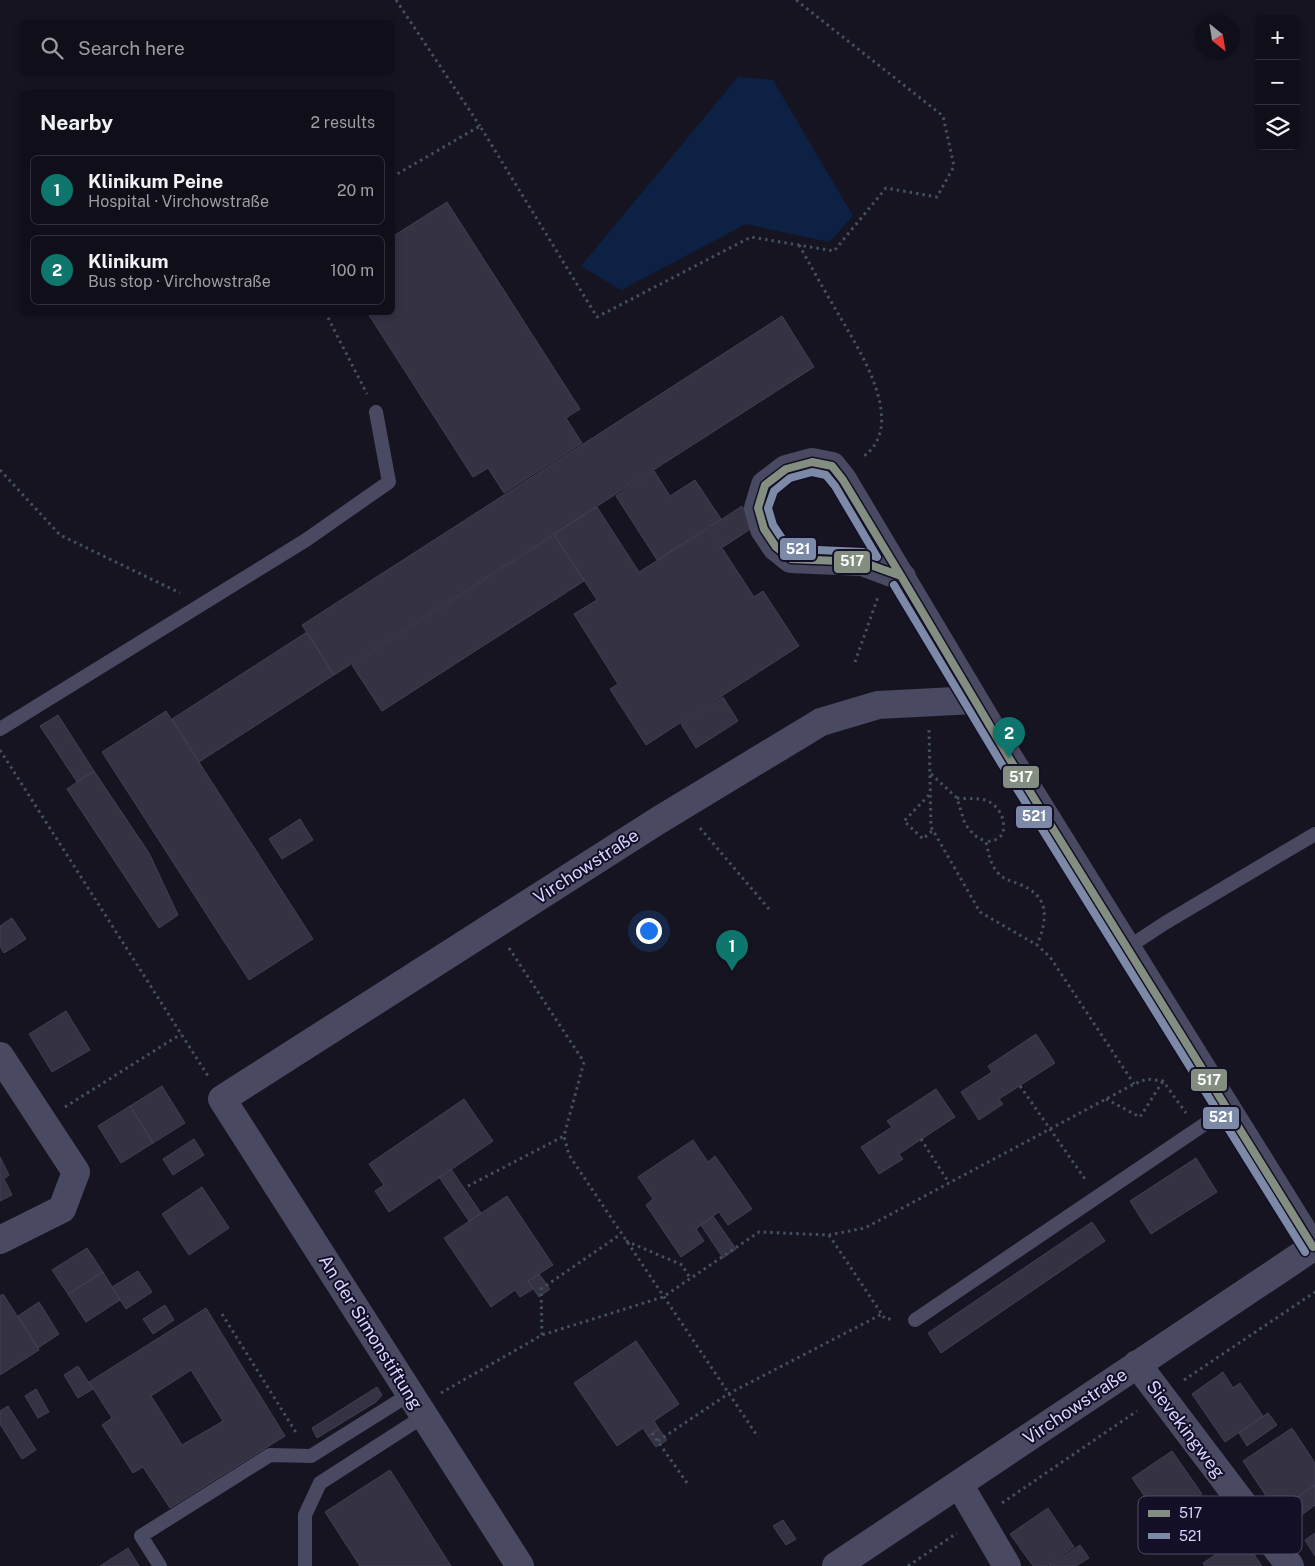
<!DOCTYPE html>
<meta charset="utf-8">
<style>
body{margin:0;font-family:"Public Sans",sans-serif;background:#191822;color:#f1f3f6}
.controls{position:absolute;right:15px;top:15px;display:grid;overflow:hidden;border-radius:8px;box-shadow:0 2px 8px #0003}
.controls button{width:45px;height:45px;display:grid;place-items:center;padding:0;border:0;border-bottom:1px solid #302f38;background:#100f19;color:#f1f3f6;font:25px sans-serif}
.compass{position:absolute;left:1195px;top:15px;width:45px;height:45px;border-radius:50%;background:#100f19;box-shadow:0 2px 8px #0003;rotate:150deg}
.you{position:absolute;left:648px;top:930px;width:18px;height:18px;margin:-12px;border:4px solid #fff;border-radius:50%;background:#1a73e8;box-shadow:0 0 0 8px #1a73e833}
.badge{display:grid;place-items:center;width:32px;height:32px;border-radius:50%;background:#0f766e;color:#fff;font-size:16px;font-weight:700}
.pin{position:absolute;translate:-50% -41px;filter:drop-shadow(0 1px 2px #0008)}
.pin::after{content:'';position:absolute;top:26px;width:18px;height:15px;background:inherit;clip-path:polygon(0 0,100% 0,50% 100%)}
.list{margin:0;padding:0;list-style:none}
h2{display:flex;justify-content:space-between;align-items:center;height:65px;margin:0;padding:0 20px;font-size:21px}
h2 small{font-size:16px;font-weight:400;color:#9c9ca2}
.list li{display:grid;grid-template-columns:32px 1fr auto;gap:15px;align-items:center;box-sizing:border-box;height:70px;margin:0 10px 10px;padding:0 10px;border:1px solid #302f38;border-radius:8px}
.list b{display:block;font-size:19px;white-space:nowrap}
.list p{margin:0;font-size:16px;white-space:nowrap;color:#9c9ca2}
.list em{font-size:16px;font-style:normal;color:#9c9ca2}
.icon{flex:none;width:28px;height:28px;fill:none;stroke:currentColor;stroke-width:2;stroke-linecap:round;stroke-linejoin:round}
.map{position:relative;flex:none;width:1315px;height:1566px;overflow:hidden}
.search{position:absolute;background:#100f19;box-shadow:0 2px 8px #0003;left:20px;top:20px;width:375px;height:55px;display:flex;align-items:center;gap:12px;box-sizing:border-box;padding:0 18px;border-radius:8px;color:#9c9ca2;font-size:19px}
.panel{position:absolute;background:#100f19;box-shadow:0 2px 8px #0003;left:20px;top:90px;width:375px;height:225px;border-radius:8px}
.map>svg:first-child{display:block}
.water{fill:#0d2144}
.building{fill:#343243;stroke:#433f54;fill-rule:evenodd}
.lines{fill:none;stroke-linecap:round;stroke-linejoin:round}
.path{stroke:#44505f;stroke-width:3;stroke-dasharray:2.5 4;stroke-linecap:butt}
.service{stroke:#4a4962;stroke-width:14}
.minor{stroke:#4a4962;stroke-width:28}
.bus-1-casing{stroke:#130f26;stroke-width:11}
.bus-2-casing{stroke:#130f26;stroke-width:11}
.bus-1{stroke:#838e80;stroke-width:8}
.bus-2{stroke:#7c8aa7;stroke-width:8}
.labels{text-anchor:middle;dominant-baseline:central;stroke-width:4;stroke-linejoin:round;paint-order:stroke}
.street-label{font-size:18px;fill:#d9d4ff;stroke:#130f26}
.key{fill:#130f26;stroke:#4e4a67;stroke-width:1}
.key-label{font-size:14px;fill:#d9d4ff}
.line-badge{stroke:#130f26;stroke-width:2}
.badge-label{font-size:14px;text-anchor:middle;font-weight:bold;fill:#fff}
</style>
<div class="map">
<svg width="1315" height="1566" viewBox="0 0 1315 1566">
<rect width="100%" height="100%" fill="#161421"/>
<!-- water -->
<path class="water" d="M738 77 773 80 853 216 829 242 746 224 621 290 581 266Z"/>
<!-- building -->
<path class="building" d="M447 202 580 409 566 418 582 443 504 493 488 468 473 477 367 312H392V237Z
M782 316 814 367 334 675 302 625Z
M654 471 670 496 695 480 721 519 657 560 616 496Z
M742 506 755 526 723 547 710 527Z
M597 507 639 572 709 528 754 597 763 591 799 646 646 745 610 689 618 684 574 614 597 600 554 534Z
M554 535 584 581 382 711 352 665Z
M307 632 334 675 199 762 172 719Z
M723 697 738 721 696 748 681 724Z
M166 711 313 939 249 980 102 752Z
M58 715 94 771 77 782 40 726Z
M94 771 149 853 178 915 159 928 67 789Z
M300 819 313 840 282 859 269 839Z
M12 918 26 939 4 953 0 946V926Z
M66 1011 90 1050 52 1072 29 1034Z
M1036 1034 1055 1063 999 1099 1003 1104 979 1120 961 1092 992 1072 988 1066Z
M162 1086 185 1123 153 1143 130 1106Z
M936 1089 955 1117 899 1154 903 1159 879 1174 861 1147 892 1127 887 1121Z
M464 1099 493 1141 389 1212 375 1191 384 1185 369 1164Z
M130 1106 153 1143 121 1163 98 1126Z
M194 1139 204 1155 173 1175 163 1159Z
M693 1140 708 1162 715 1156 752 1209 728 1225 719 1212 713 1216 696 1229 704 1241 681 1257 646 1205 653 1199 638 1177Z
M0 1157 9 1175 4 1179 12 1195 0 1201Z
M1196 1158 1217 1192 1151 1234 1130 1201Z
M451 1169 481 1213 469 1221 439 1177Z
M202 1187 229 1228 189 1255 162 1214Z
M507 1196 553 1265 528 1281 533 1289 520 1297 515 1290 491 1307 444 1238Z
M713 1216 736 1249 723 1258 701 1225Z
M1092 1222 1105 1241 941 1353 928 1333Z
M87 1248 103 1272 68 1294 52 1270Z
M138 1271 152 1292 126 1309 112 1287Z
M103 1272 120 1300 86 1322 68 1294Z
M539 1274 550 1289 539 1297 528 1281Z
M3 1294 39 1350 0 1375V1296Z
M39 1302 59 1334 38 1348 18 1316Z
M165 1305 174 1320 153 1334 143 1319Z
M206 1308 285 1436 170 1508 143 1467 133 1473 102 1425 112 1418 89 1382ZM191 1370 223 1421 182 1445 151 1396Z
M636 1341 679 1404 654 1421 659 1429 648 1436 643 1428 617 1446 574 1383Z
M78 1366 93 1389 78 1398 64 1375Z
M1223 1372 1233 1388 1240 1383 1263 1416 1225 1442 1192 1394Z
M377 1387 382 1395 376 1402 317 1438 312 1428Z
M36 1389 49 1412 38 1418 25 1396Z
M8 1406 36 1450 22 1459 0 1424V1411Z
M1268 1413 1277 1425 1247 1446 1239 1433Z
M1292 1428 1315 1463V1485L1276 1511 1243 1461Z
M659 1429 667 1440 656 1447 648 1436Z
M1172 1451 1202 1494 1162 1522 1132 1478Z
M390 1470 451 1566H360L325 1512Z
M1315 1485V1505L1299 1517 1289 1503Z
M1048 1508 1074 1547 1047 1566H1033L1010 1534Z
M783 1520 796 1539 786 1545 773 1526Z
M1315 1533V1556L1305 1540Z
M1242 1537 1262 1566H1205L1203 1563Z
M1080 1545 1089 1558 1076 1566H1049Z
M128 1548 139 1566H100Z"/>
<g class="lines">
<!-- path -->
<path class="path" d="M396 0 480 126
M392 177 480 126 597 317 751 237 834 251 886 188 937 197 954 166 943 116 796 0
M799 245C812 268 825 292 839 315 859 350 910 427 861 458
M325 312 367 394
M0 470 60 535 180 593
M855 662 878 597
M929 730 931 827 980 912 1037 945 1050 957 1134 1084
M0 750 208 1076
M931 774 957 798 965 824 974 835 986 842C989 854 990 865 999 874 1005 880 1012 881 1019 884 1050 896 1048 918 1037 945
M929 795 904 821 923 839 933 830
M957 798C966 799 977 798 985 800 1000 805 1007 822 1002 835L995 840 986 842
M700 828 769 909
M509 948 584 1062 564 1136 569 1155 758 1437
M1020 1086 1085 1179
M1106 1099 1140 1117 1163 1081
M65 1107 181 1034
M921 1139 949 1183
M468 1186 564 1136
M829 1235 885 1319H894
M626 1241 682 1265 690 1278
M222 1314 297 1434
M542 1335 541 1289 621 1234
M1184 1380 1315 1292
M441 1393 542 1335 663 1297 759 1232 829 1235 865 1228 1134 1084 1147 1079 1163 1081 1186 1113
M652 1433 687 1483
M658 1441 728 1394 882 1314
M1002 1503 1137 1411
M908 1566 957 1533"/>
<!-- service -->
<path class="service" d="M0 729 306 540 389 482 376 412
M1127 948 1165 923 1315 834
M915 1320 1227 1109
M160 1566 141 1536 270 1455 311 1456 410 1394
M305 1566V1515L320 1483 424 1416"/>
<!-- minor -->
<path class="minor" d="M902 577 862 562 791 559 776 547 764 529 758 508 765 485 786 469 812 462 832 466 843 480 1009 758 1313 1247
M0 1056 76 1172 62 1209 0 1240
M1137 1364 1290 1566
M959 1484 1007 1566
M520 1566 222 1099 659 820 821 722 878 705 974 700
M836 1566 1315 1246"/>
<defs>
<path id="bus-1" d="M812 462 832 466 843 480 901 576 862 562 791 559 776 547 764 529 758 508 765 485 786 469Z
M901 576 1009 758 1313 1247"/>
<path id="bus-2" d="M812 472 826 475 835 486 877 557 863 552 795 549 783 540 773 525 768 508 774 491 790 478Z
M894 585 1001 763 1305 1252"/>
</defs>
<!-- bus-1 casing -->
<use href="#bus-1" class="bus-1-casing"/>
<!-- bus-2 casing -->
<use href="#bus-2" class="bus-2-casing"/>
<!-- bus-1 -->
<use href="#bus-1" class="bus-1"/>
<!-- bus-2 -->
<use href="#bus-2" class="bus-2"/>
</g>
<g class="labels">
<!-- street labels -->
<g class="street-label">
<text transform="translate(586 866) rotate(-33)">Virchowstraße</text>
<text transform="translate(371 1332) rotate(58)">An der Simonstiftung</text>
<text transform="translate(1075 1406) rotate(-34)">Virchowstraße</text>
<text transform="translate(1186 1429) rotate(53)">Sievekingweg</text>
</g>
</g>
<!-- legend -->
<rect x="1138" y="1496" width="164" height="58" rx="8" class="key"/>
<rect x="1148" y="1510" width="22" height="7" fill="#838e80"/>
<rect x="1148" y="1533" width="22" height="6" fill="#7c8aa7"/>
<g class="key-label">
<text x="1179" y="1518">517</text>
<text x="1179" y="1541">521</text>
</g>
<g class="line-badge">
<rect x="779" y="537" width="38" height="24" rx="5" fill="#7c8aa7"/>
<rect x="833" y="550" width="38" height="24" rx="5" fill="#838e80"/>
<rect x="1002" y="765" width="38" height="24" rx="5" fill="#838e80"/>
<rect x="1015" y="805" width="38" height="24" rx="5" fill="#7c8aa7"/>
<rect x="1190" y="1068" width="38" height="24" rx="5" fill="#838e80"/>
<rect x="1202" y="1106" width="38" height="24" rx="5" fill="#7c8aa7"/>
</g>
<g class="badge-label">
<text x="798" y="554">521</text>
<text x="852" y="566">517</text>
<text x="1021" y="782">517</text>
<text x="1034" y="821">521</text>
<text x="1209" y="1085">517</text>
<text x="1221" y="1122">521</text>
</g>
</svg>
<div class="controls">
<button>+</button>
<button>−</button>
<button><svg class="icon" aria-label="layers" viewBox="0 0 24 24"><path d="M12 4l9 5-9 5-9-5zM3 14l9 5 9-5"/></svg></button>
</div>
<svg class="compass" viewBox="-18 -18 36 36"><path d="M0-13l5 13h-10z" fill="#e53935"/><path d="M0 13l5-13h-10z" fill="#9c9ca2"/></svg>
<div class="you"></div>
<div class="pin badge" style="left:732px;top:971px">1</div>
<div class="pin badge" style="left:1009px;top:758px">2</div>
<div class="search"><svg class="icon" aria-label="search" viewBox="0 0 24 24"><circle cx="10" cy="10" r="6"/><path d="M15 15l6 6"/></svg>Search here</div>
<section class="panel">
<h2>Nearby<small>2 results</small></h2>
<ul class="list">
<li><span class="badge">1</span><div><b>Klinikum Peine</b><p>Hospital · Virchowstraße</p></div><em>20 m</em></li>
<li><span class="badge">2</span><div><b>Klinikum</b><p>Bus stop · Virchowstraße</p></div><em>100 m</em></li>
</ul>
</section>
</div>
